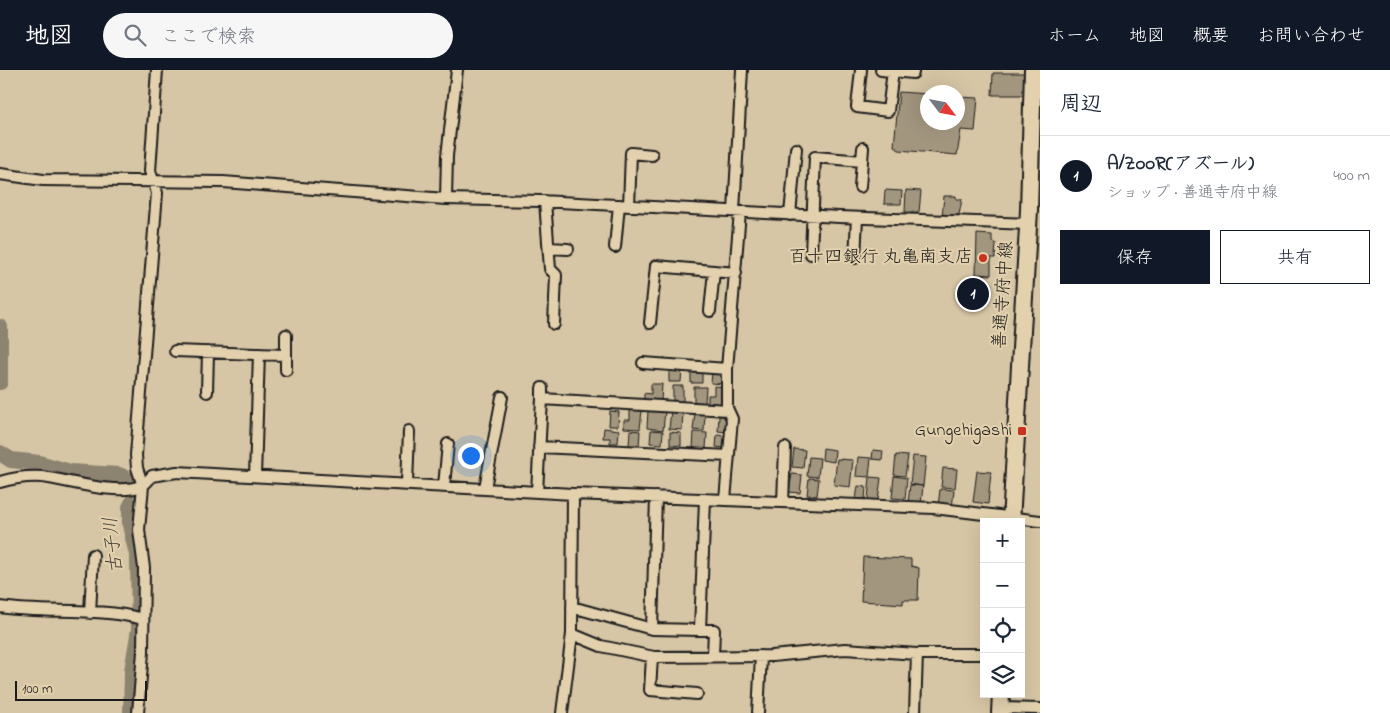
<!DOCTYPE html>
<html lang="ja">
<meta charset="utf-8">
<style>
body{margin:0;font-family:"Indie Flower","Klee One",sans-serif;background:#f6f6f7;color:#1f2937}
.controls{position:absolute;right:15px;bottom:15px;display:grid;overflow:hidden;border-radius:0px;box-shadow:0 5px 20px #0002}
.controls button{width:45px;height:45px;display:grid;place-items:center;padding:0;border:0;border-bottom:1px solid #e0e1e3;background:#fff;color:#1f2937;font:25px sans-serif}
.compass{position:absolute;left:920px;top:15px;width:45px;height:45px;border-radius:50%;background:#fff;box-shadow:0 5px 20px #0002;rotate:122deg}
.scale{position:absolute;left:15px;bottom:12px;width:132px;box-sizing:border-box;padding-left:5px;border:2px solid #1c1c1c;border-top:0;font-size:14px;line-height:18px;white-space:nowrap;color:#1c1c1c;-webkit-text-stroke:4px #e3d1ae;paint-order:stroke}
.you{position:absolute;left:470px;top:385px;width:18px;height:18px;margin:-12px;border:4px solid #fff;border-radius:50%;background:#1a73e8;box-shadow:0 0 0 8px #1a73e833}
.badge{display:grid;place-items:center;width:32px;height:32px;border-radius:50%;background:#111827;color:#fff;font-size:16px;font-weight:700}
.pin{position:absolute;translate:-50% -50%;border:2px solid #fff;box-shadow:0 1px 5px #0006}
.list{margin:0;padding:0;list-style:none}
h2{display:flex;justify-content:space-between;align-items:center;height:65px;margin:0;padding:0 20px;font-size:21px}
h2 small{font-size:16px;font-weight:400;color:#747a83}
.list li{display:grid;grid-template-columns:32px 1fr auto;gap:15px;align-items:center;box-sizing:border-box;height:80px;padding:0 20px;border-top:1px solid #e0e1e3}
.list b{display:block;font-size:19px;white-space:nowrap}
.list p{margin:0;font-size:16px;white-space:nowrap;color:#747a83}
.list em{font-size:16px;font-style:normal;color:#747a83}
.actions{display:flex;gap:10px;padding:15px 20px}
.actions a{flex:1;padding:11px 0;border:1px solid #111827;border-radius:0px;text-align:center;font-size:18px;color:#111827}
.actions .main{background:#111827;color:#fff}
.icon{flex:none;width:28px;height:28px;fill:none;stroke:currentColor;stroke-width:2;stroke-linecap:round;stroke-linejoin:round}
.map{position:relative;flex:none;width:1040px;height:643px;overflow:hidden}
header{display:flex;align-items:center;gap:30px;box-sizing:border-box;height:70px;padding:0 25px;background:#111827;color:#fff}
header strong{font-size:24px}
nav{display:flex;gap:28px;margin-inline-start:auto;font-size:18px}
.search{width:350px;height:45px;background:#f6f6f7;display:flex;align-items:center;gap:12px;box-sizing:border-box;padding:0 18px;border-radius:28px;color:#747a83;font-size:19px}
main{display:flex}
aside{flex:1;background:#fff}
.map>svg:first-child{display:block}
.lines{fill:none;stroke-linecap:round;stroke-linejoin:round}
.river{stroke:#8c836f;stroke-width:16}
.building{fill:#a2967f;stroke:#1c1c1c}
.minor-casing{stroke:#1c1c1c;stroke-width:14}
.primary-casing{stroke:#1c1c1c;stroke-width:20}
.minor{stroke:#e3d1ae;stroke-width:10}
.primary{stroke:#e3d1ae;stroke-width:16}
.poi-dot{fill:#c8321e;stroke:#e3d1ae;stroke-width:2}
.labels{text-anchor:middle;dominant-baseline:central;stroke-width:4;stroke-linejoin:round;paint-order:stroke}
.poi-label{font-size:18px;fill:#1c1c1c;stroke:#e3d1ae;text-anchor:end}
.street-label{font-size:18px;fill:#1c1c1c;stroke:#e3d1ae}
.water-label{font-size:19px;font-style:italic;fill:#434039;stroke:#e3d1ae}
</style>
<header>
<strong>地図</strong>
<div class="search"><svg class="icon" aria-label="search" viewBox="0 0 24 24"><circle cx="10" cy="10" r="6"/><path d="M15 15l6 6"/></svg>ここで検索</div>
<nav><a>ホーム</a><a>地図</a><a>概要</a><a>お問い合わせ</a></nav>
</header>
<main>
<div class="map">
<svg width="1040" height="643" viewBox="0 0 1040 643">
<rect width="100%" height="100%" fill="#d7c6a5"/>
<filter id="ink" filterUnits="userSpaceOnUse"><feTurbulence type="fractalNoise" baseFrequency=".02" numOctaves="2"/><feDisplacementMap in="SourceGraphic" scale="10" xChannelSelector="R" yChannelSelector="G"/><feConvolveMatrix kernelMatrix="1 2 1 2 8 2 1 2 1" color-interpolation-filters="sRGB"/></filter>
<g filter="url(#ink)">
<g class="lines">
<!-- river -->
<path class="river" d="M0 257V312
M0 383 11 390 39 393 70 402 119 405 133 412 137 425 130 437V455L138 489 139 559 132 601 131 643"/>
</g>
<!-- building -->
<path class="building" d="M993 3H1024V25H992Z
M899 22 928 24V52H958V27L978 28 975 61 961 60 957 85 899 80 894 76Z
M885 120 902 121 901 134H884Z
M906 120 921 121 919 142H905Z
M944 126H956V129H962L959 145H956V148L942 147Z
M977 164 992 165V172L996 173 995 188H991V205L976 204Z
M963 213 991 214 990 220 987 225 982 226 981 233 962 232Z
M669 299H682L681 312H669Z
M691 301 702 302V313H691Z
M712 302H723L722 314 711 313Z
M651 314H662L661 332 644 333V323L651 324Z
M673 316H683V333H673Z
M714 316 725 317 724 334H708V325H714Z
M694 317H706L705 334 694 333Z
M630 340H642L640 359 624 358V350H630Z
M648 340 665 341 663 360 647 358Z
M671 340 683 341 682 360 669 359Z
M610 341 619 342 618 356H609Z
M695 343H705L704 361 693 360Z
M719 346H728L727 362 718 361Z
M604 358 619 360 618 373H610V368H603Z
M630 360 640 361 639 377 629 376Z
M651 360 663 361 662 374 650 373Z
M670 362 681 363V376L670 375Z
M694 362 707 363 706 379 693 378Z
M717 365 725 366 724 378 716 377Z
M823 378 835 380 834 392 822 390Z
M794 379 805 380 803 398 792 397Z
M873 380 883 381 882 390 872 389Z
M896 385 908 386 905 406 894 405Z
M913 386 926 387 923 416 910 414Z
M809 387 820 388 818 407 807 406Z
M858 387 871 388 869 407 856 406Z
M837 389 853 390 850 417 834 415Z
M943 398 957 399 955 418 941 417Z
M977 401 991 402 988 434 973 432Z
M792 404 802 405 800 423 789 422Z
M894 406 907 408 905 429 892 428Z
M870 407 881 408 878 430 868 429Z
M809 408 819 409 817 426 807 425Z
M910 415 923 416 921 435 908 433Z
M858 416 866 417 865 429H856Z
M940 419 954 420 952 439 938 437Z
M863 487 911 489V496L919 498 918 530H903V534L861 531Z"/>
<g class="lines">
<defs>
<path id="minor" d="M861 0 857 37 888 41 893 1
M881 0 913 3
M0 104 43 110 223 112 446 129 541 131 839 147 1029 154
M860 117 863 78
M446 129 447 86 457 0
M545 131 550 199 556 205 554 254
M629 136 631 83 652 85
M734 141 742 0
M790 145 796 79
M615 177 619 135
M549 178 568 179
M811 184 815 87 862 91
M855 188 857 148
M710 241 714 201
M650 253 656 196 736 203
M286 265V300
M175 281 286 285
M643 293 727 299
M207 322 208 282
M542 329V318
M539 377 729 386
M255 406 259 284
M0 412C14 408 27 406 42 407 68 410 116 426 141 416 145 415 149 409 152 406L177 402 573 424 934 438 1040 451
M407 414 409 361
M444 416 448 374
M485 418 502 327
M537 422 542 329 728 340
M705 429 700 560H714L713 585
M725 430 732 349 727 338V299L740 142
M783 432 785 378
M0 537C47 544 97 537 143 549
M572 537 652 559 700 560
M90 543 93 485
M652 559 656 427
M572 564 601 576 654 587 772 586 845 579 917 584H984
M652 587 650 620 697 624
M1001 638 1040 639
M138 643 143 582 144 498 139 460 143 416 137 398 136 385 157 123 150 101 157 0
M562 643 572 564 573 424
M758 643 761 586
M915 643 917 584"/>
<path id="primary" d="M1011 452 1029 140 1033 0
M1000 643 1001 624"/>
</defs>
<!-- minor casing -->
<use href="#minor" class="minor-casing"/>
<!-- primary casing -->
<use href="#primary" class="primary-casing"/>
<!-- minor -->
<use href="#minor" class="minor"/>
<!-- primary -->
<use href="#primary" class="primary"/>
</g>
</g>
<!-- markers -->
<g class="poi-dot">
<circle cx="983" cy="188" r="5"/>
<rect x="1017" y="356" width="10" height="10" rx="2.5"/>
</g>
<g class="labels">
<!-- poi labels -->
<g class="poi-label">
<text x="973" y="188">百十四銀行 丸亀南支店</text>
<text x="1012" y="361">Gungehigashi</text>
</g>
<!-- street labels -->
<g class="street-label">
<text transform="translate(1004 225) rotate(-86)">善通寺府中線</text>
</g>
<!-- water labels -->
<g class="water-label">
<text transform="translate(114 475) rotate(-96)">古子川</text>
</g>
</g>
</svg>
<div class="controls">
<button>+</button>
<button>−</button>
<button><svg class="icon" aria-label="locate" viewBox="0 0 24 24"><circle cx="12" cy="12" r="6"/><path d="M12 2v4M12 18v4M2 12h4M18 12h4"/></svg></button>
<button><svg class="icon" aria-label="layers" viewBox="0 0 24 24"><path d="M12 4l9 5-9 5-9-5zM3 14l9 5 9-5"/></svg></button>
</div>
<svg class="compass" viewBox="-18 -18 36 36"><path d="M0-13l5 13h-10z" fill="#e53935"/><path d="M0 13l5-13h-10z" fill="#747a83"/></svg>
<div class="scale">100 m</div>
<div class="you"></div>
<div class="pin badge" style="left:973px;top:224px">1</div>
</div>
<aside>
<h2>周辺<small></small></h2>
<ul class="list">
<li><span class="badge">1</span><div><b>A/ZooR(アズール)</b><p>ショップ · 善通寺府中線</p></div><em>400 m</em></li>
</ul>
<div class="actions"><a class="main">保存</a><a>共有</a></div>
</aside>
</main>
